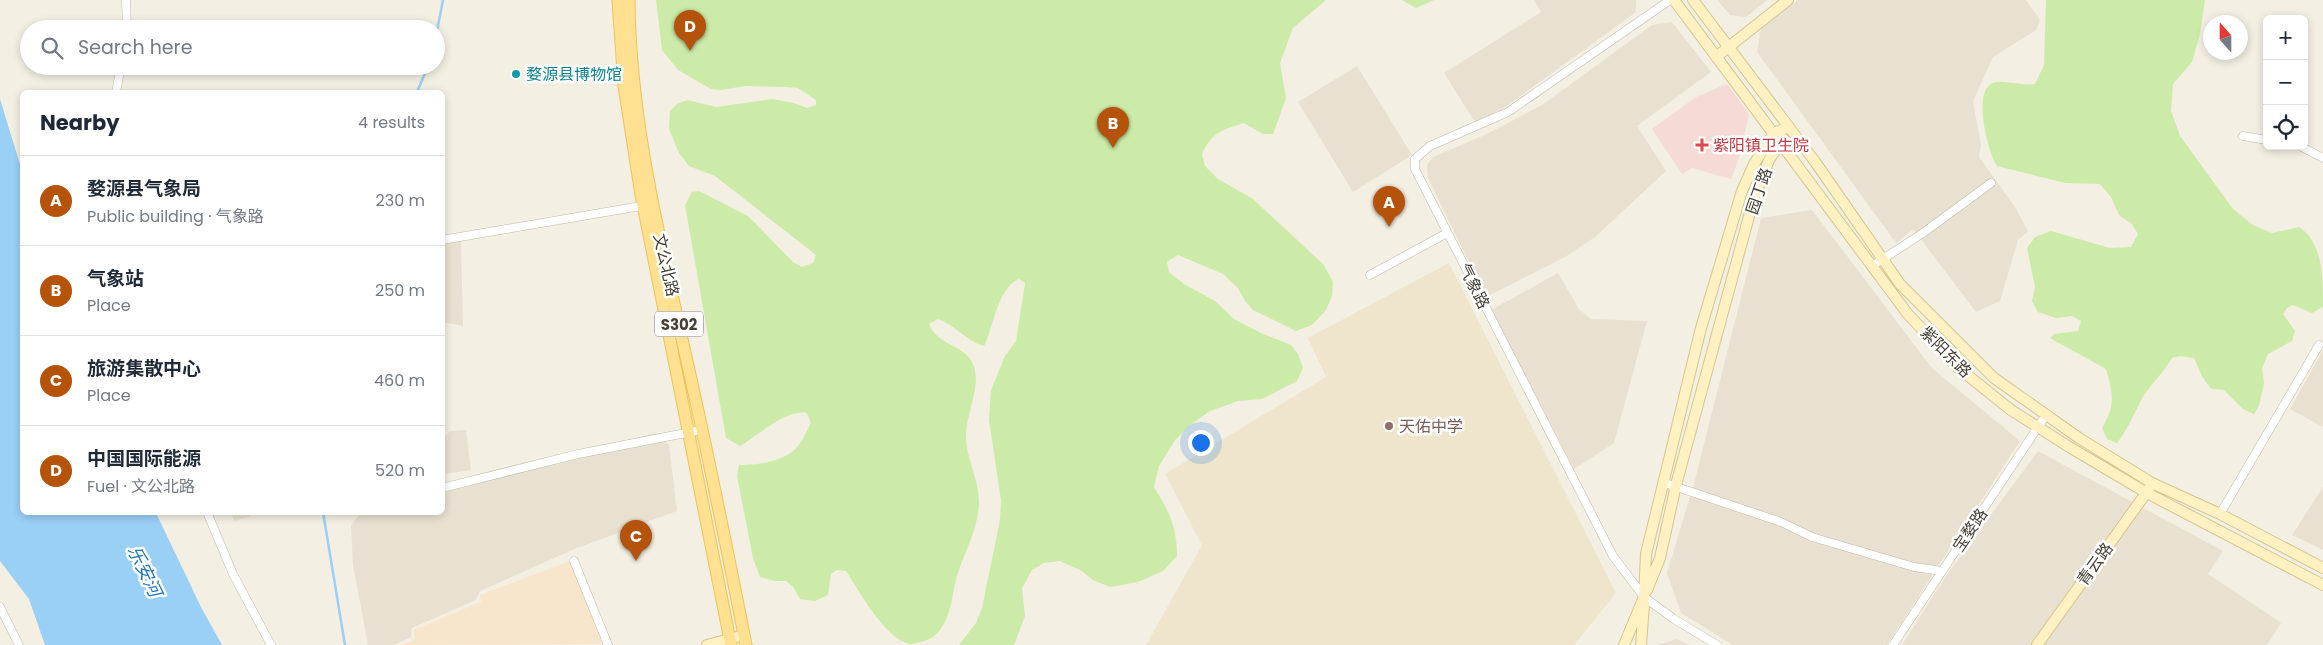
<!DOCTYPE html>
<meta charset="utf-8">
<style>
body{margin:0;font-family:Poppins,"Noto Sans SC",sans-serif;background:#f2f2f3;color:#1f2937}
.controls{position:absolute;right:15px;top:15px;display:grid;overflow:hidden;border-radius:8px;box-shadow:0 2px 8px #0003}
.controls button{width:45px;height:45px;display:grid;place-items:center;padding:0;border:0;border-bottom:1px solid #e0e1e3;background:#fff;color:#1f2937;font:25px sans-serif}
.compass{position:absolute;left:2203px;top:15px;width:45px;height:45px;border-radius:50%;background:#fff;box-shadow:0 2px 8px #0003;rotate:339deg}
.you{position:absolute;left:1200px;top:442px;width:18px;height:18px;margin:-12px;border:4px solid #fff;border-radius:50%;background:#1a73e8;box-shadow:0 0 0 8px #1a73e833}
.badge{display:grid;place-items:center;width:32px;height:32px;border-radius:50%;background:#b45309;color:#fff;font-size:16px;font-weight:700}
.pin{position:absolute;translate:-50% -41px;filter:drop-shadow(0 1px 2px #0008)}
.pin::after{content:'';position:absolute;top:26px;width:18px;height:15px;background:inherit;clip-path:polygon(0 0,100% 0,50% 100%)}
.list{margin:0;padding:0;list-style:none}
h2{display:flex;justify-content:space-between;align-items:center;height:65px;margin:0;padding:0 20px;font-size:21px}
h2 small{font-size:16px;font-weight:400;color:#747a83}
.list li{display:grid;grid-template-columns:32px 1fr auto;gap:15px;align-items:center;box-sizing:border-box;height:90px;padding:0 20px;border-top:1px solid #e0e1e3}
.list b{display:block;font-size:19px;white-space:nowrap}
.list p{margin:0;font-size:16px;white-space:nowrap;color:#747a83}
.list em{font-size:16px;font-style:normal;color:#747a83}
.icon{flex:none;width:28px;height:28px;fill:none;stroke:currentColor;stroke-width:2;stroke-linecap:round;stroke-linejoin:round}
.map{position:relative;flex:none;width:2323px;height:645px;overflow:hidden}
.search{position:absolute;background:#fff;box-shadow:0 2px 8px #0003;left:20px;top:20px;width:425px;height:55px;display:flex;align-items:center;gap:12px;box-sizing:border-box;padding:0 18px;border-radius:28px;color:#747a83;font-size:19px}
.panel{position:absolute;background:#fff;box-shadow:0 2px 8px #0003;left:20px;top:90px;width:425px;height:425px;border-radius:8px}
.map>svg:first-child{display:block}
.residential{fill:#e8e1d1}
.commercial{fill:#f8e6cc}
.education{fill:#eee5cc}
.medical{fill:#f5dad5}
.green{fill:#cceba8}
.water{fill:#9acff6}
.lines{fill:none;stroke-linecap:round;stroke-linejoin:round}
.stream{stroke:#9acff6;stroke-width:2.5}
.street-casing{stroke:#c2baa8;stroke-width:9}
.secondary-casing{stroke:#d7c58f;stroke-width:12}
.primary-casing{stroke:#edc358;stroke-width:13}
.street{stroke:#fff;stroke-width:8}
.secondary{stroke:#fff1c2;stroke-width:10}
.primary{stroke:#ffe191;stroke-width:11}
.culture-dot{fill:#0f9aa8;stroke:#fff;stroke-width:2}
.health-dot{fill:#e0444e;stroke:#fff;stroke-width:2}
.education-dot{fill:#8d6e63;stroke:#fff;stroke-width:2}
.labels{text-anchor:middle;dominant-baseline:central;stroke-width:5;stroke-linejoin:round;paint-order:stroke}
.shield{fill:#fff;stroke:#7e7970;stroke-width:1}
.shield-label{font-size:15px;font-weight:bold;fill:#463f33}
.culture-label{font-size:16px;fill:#0d838f;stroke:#fff;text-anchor:start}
.health-label{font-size:16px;fill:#be3a42;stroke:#fff;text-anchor:start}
.street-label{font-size:16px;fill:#463f33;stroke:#fff}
.education-label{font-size:16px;fill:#785e54;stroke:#fff;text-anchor:start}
.water-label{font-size:18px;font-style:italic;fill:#2478ba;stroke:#fff}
</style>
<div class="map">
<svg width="2323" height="645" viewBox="0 0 2323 645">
<rect width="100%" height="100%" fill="#f3efe3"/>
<!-- residential -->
<path class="residential" d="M1534 0H1636V12L1507 106 1475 122 1444 73 1541 12Z
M1717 0H1767L1746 17 1730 15Z
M1798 0H2026L2040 20 2036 30 1993 57 1973 101 1981 145 1979 157 2015 207 2028 231 2018 240 2000 301 1976 312 1913 229 1896 243 1757 52 1761 28Z
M1672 22 1711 72 1637 126 1666 171 1595 237 1565 257 1486 297 1428 178 1427 165 1433 157 1487 134 1542 105 1652 25Z
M1357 66 1412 155 1353 192 1298 102Z
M1812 210 1932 368 2020 441 1887 645H1733L1681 613 1667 573 1695 480 1761 218Z
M461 240 463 326 443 322 442 243Z
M1558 273 1579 309 1591 319 1647 321 1614 443 1574 469 1491 310Z
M2323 350V427L2290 409Z
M466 430 471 470 445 474 443 468V434L446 436 450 431Z
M656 433 669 445 677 511 572 550 480 591 476 600 412 628 411 637 394 645H368L353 565 351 526 358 516 366 513 442 512 443 484Z
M2038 451 2223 551 2208 574 2281 623 2267 645H1902L1946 576Z
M2323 487V550L2292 535Z
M231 513H251L252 516 234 521Z
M1677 639 1689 645H1657Z"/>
<!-- commercial -->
<path class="commercial" d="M570 561 602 644 400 645 415 639 413 630 481 602 480 595Z"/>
<!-- education -->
<path class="education" d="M1449 263 1616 593 1574 645H1146L1202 545 1165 474 1326 377 1308 338Z"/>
<!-- medical -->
<path class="medical" d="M1727 84 1749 114 1738 161 1731 179 1692 168 1682 174 1652 129 1696 97Z"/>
<!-- green -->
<path class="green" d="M656 0H1326L1293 28 1280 63 1286 98 1273 134H1263L1244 123C1222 130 1212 132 1202 154L1205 166 1218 179 1253 199 1324 265 1333 282 1332 296 1326 310 1312 325 1296 331 1253 310 1245 301 1238 288 1223 274 1178 255 1167 262 1169 272 1184 284 1215 301 1234 319 1261 333 1291 345 1298 354 1303 368 1297 381 1262 399 1238 401 1210 411 1190 425 1175 440 1159 466 1154 487C1169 512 1177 526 1177 556L1163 571 1138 582 1110 587 1093 580 1082 571 1060 561 1044 563 1032 570 1022 588 1025 616 1014 645H959L976 623 982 608 1000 520 1001 500 989 420 991 390 1005 356 1016 341 1025 283 1019 279C998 287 993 328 984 346 966 341 955 325 938 319L929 324C939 350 976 343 976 378 976 396 967 415 966 434 965 458 980 480 979 504 977 532 965 550 957 576 952 593 952 612 942 627 938 634 930 640 921 642 918 642 913 644 910 644 886 640 859 591 846 571L837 570 831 574 828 595 815 601 800 599 793 587 786 581H775L760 577 753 558 737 476 739 465C758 465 785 462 798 446 803 440 807 430 811 423L807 413C786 409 759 435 740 446L726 438 685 205 692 192 699 191 748 216 793 262 802 267 813 263 816 255 715 176 689 166 679 153 669 129 670 111 677 104 687 100 716 107 772 99 794 103 807 108 816 105V100L798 88 786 87 745 86 722 90 711 89 678 70 662 50Z
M1402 0H1434L1416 8Z
M2046 0H2205L2200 34 2192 62 2173 84 2171 111 2180 136 2233 209 2253 225 2272 233 2299 227C2323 243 2323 276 2323 307L2312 313 2293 305 2287 308 2283 314 2295 331 2292 341 2268 354 2262 368 2264 383 2259 406 2254 414 2243 409 2224 390 2211 389 2203 378 2194 358 2180 356 2172 358C2164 372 2153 382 2144 395 2134 413 2130 426 2117 443L2107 439 2102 428C2116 405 2113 394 2106 369L2050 338 2054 334 2078 331 2081 321 2072 316 2056 318 2038 312 2032 301 2035 287 2027 248 2035 237 2051 231 2110 248 2131 247 2138 234 2132 224 2119 215 2111 197 2100 184 2065 183 1997 166C1988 152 1970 86 1996 82 2009 81 2022 86 2035 84L2044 65Z"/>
<!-- water -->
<path class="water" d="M0 99 22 171V512L156 513 201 607 222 645H45L29 599 0 561Z"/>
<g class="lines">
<!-- stream -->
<path class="stream" d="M436 36 443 0
M417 92 428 66
M323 512 345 645"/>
<defs>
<path id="street" d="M126 0 127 29
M1670 0 1508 112 1430 146 1415 159V169L1613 556 1644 597 1674 619 1717 645
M116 92 121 66
M2243 136 2267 140
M2300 146 2323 158
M442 240 647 205
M1872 266 1923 233 1991 183
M1370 275 1447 233
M1665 483 1781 522 1812 537 1914 567 1942 571
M442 488 578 454 701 430
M207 512 233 574 271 645
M2220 514 2319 345
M574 561 608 645
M0 607 19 645
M1893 645 2046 415"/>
<path id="secondary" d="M1674 0 1907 313 1956 366 2011 410 2071 448 2147 493 2323 585
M1693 0 1816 163 1900 284 1994 378 2079 438 2152 483 2220 514 2323 568
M1716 57 1788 0
M1647 590 1660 558 1676 485 1754 198 1769 160 1783 139
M707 645 744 635
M1624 645 1644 597 1646 554 1701 328 1742 191 1754 164 1774 133 1789 127
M1641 645 1644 604
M2037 645 2149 489"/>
<path id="primary" d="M618 0 624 86 641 195 731 645
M629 0C630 115 657 227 682 339 705 440 726 543 746 645"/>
</defs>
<!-- street casing -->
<use href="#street" class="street-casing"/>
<!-- secondary casing -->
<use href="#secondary" class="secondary-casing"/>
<!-- primary casing -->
<use href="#primary" class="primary-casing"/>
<!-- street -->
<use href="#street" class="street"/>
<!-- secondary -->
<use href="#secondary" class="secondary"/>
<!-- primary -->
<use href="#primary" class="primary"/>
</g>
<!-- markers -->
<circle class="culture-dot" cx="516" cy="74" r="5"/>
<path class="health-dot" d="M1699.5 137.5h5v5h5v5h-5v5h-5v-5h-5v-5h5z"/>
<circle class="education-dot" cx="1389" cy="426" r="5"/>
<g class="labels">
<!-- shield labels -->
<rect class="shield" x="655" y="311.5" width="48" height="25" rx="4"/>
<g class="shield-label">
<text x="679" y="324">S302</text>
</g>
<!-- culture labels -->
<g class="culture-label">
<text x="526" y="74">婺源县博物馆</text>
</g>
<!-- health labels -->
<g class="health-label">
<text x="1713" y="145">紫阳镇卫生院</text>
</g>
<!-- street labels -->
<g class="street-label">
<text transform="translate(1759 191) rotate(-71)">园丁路</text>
<text transform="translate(666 265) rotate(77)">文公北路</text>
<text transform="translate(1474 286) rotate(63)">气象路</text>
<text transform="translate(1946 352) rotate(45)">紫阳东路</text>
<text transform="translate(1970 530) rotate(-56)">宝婺路</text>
<text transform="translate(2095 564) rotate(-54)">青云路</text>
</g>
<!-- education labels -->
<g class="education-label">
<text x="1399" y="426">天佑中学</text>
</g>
<!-- water labels -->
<g class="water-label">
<text transform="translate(145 571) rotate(64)">乐安河</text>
</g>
</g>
</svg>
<div class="controls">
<button>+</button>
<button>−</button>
<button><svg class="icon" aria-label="locate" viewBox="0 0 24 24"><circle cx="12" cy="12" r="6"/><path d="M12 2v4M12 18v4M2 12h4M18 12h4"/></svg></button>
</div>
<svg class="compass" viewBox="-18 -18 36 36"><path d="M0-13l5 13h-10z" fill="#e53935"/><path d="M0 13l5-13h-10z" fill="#747a83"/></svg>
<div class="you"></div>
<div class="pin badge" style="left:1389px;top:227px">A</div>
<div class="pin badge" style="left:1113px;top:148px">B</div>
<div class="pin badge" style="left:636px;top:561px">C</div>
<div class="pin badge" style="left:690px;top:51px">D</div>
<div class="search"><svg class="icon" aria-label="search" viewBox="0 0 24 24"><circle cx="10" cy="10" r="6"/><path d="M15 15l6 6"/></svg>Search here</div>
<section class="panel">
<h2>Nearby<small>4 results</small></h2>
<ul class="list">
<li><span class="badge">A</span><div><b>婺源县气象局</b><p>Public building · 气象路</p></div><em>230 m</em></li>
<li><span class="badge">B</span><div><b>气象站</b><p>Place</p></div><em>250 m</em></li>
<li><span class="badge">C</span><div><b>旅游集散中心</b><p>Place</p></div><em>460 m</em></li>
<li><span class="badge">D</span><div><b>中国国际能源</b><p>Fuel · 文公北路</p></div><em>520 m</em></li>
</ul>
</section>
</div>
